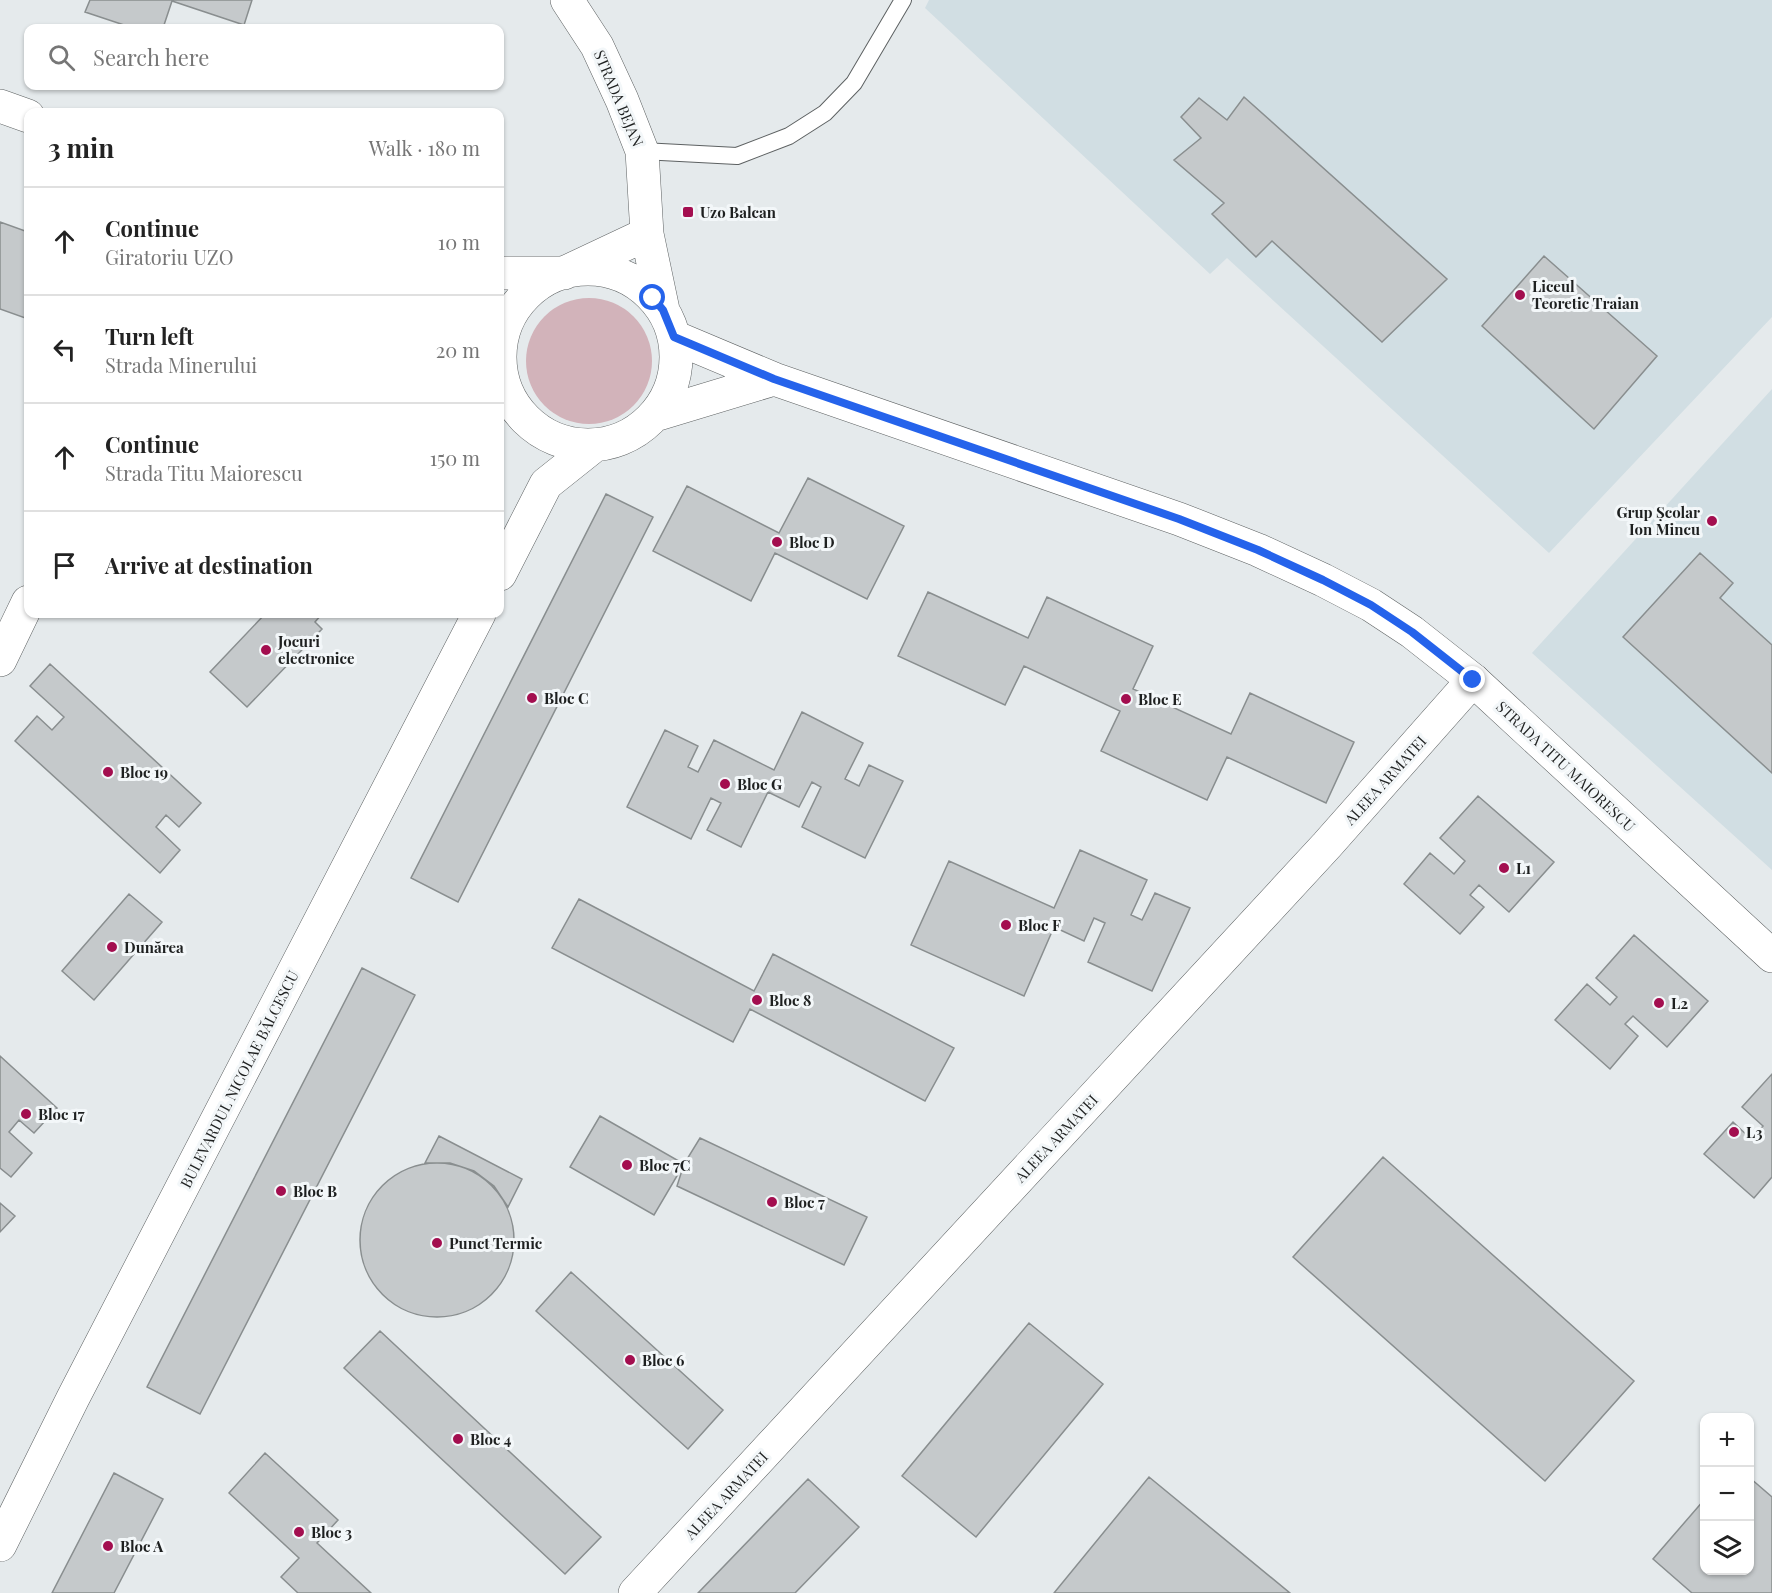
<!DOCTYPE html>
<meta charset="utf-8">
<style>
body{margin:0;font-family:"Playfair Display",serif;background:#f6f6f6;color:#222}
.controls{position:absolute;right:18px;bottom:18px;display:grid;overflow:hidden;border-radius:12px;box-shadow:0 2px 4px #0004}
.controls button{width:54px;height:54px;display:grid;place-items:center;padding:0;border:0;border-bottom:2px solid #e0e0e0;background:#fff;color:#222;font:30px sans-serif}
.stop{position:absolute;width:18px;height:18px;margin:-14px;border:4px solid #2563eb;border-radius:50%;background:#fff}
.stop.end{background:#2563eb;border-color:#fff;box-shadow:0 2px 6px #0008}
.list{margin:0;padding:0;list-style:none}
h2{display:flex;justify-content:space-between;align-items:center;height:78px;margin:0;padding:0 24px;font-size:26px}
h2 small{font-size:20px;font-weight:400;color:#767676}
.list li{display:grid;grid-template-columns:39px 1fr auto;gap:18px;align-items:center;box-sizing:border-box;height:108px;padding:0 24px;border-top:2px solid #e0e0e0}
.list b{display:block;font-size:22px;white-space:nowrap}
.list p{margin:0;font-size:20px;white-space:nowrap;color:#767676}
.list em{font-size:20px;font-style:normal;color:#767676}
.icon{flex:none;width:33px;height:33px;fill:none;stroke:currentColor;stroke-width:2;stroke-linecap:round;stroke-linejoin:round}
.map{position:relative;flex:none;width:1772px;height:1593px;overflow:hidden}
.search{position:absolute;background:#fff;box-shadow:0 2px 4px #0004;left:24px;top:24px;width:480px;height:66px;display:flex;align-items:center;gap:15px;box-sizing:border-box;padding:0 21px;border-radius:12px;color:#767676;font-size:22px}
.panel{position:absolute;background:#fff;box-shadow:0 2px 4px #0004;left:24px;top:108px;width:480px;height:510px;border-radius:12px}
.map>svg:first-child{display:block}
.built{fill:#d1dee3}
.green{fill:#d2b3ba}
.building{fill:#c5c9cb;stroke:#898e8f;stroke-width:1.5}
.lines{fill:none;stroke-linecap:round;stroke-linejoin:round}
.lane-casing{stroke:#5d6162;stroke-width:18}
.street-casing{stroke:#5d6162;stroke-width:34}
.secondary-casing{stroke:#5d6162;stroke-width:34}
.lane{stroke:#fff;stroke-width:16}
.street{stroke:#fff;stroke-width:33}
.secondary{stroke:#fff;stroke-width:33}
.route{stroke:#2563eb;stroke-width:8}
.poi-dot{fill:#a30e4f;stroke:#f3f7f9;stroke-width:2}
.labels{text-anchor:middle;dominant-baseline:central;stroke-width:6;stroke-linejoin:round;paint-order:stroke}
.street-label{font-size:15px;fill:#1e2020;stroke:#f3f7f9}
.poi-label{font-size:15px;font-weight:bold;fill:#1e2020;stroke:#f3f7f9;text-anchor:start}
</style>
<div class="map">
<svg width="1772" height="1593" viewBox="0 0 1772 1593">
<rect width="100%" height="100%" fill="#e5eaec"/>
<!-- built -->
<path class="built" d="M929 0H1772V317L1549 553 1227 258 1210 274 925 8Z
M1772 389V870L1532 653Z"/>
<!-- green -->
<path class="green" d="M526 361a63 63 0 1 1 126 0a63 63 0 1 1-126 0Z"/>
<!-- building -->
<path class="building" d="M90 0H252L244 25 172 1 163 28H133L85 12Z
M1244 97 1447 279 1382 342 1272 241 1256 257 1212 214 1224 203 1174 160 1201 138 1181 117 1199 98 1227 120Z
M0 222 28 232V319L0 309Z
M1544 256 1657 356 1594 429 1482 326Z
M808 478 904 526 867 599 775 553 751 601 653 551 687 486 779 533Z
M606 494 653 517 458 902 411 878Z
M1700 553 1733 583 1720 598 1772 645V773L1623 637Z
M928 592 1028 638 1047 597 1153 646 1133 689 1231 734 1250 693 1354 742 1326 803 1227 757 1207 800 1101 751 1120 711 1024 666 1005 705 898 656Z
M265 614H322L315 622 322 629 247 707 210 672Z
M50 664 201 803 179 827 166 815 156 827 180 850 160 873 15 741 37 716 52 730 64 717 30 686Z
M802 712 863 743 845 779 859 786 869 765 903 781 865 858 802 827 821 787 812 782 799 807 768 792 741 847 707 830 721 803 711 798 691 839 627 807 665 730 698 746 688 767 698 772 714 740 774 770Z
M1478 796 1554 862 1509 912 1479 885 1470 895 1484 907 1460 934 1404 884 1430 853 1454 874 1465 861 1440 838Z
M1080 850 1147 880 1131 915 1142 920 1155 893 1190 908 1152 991 1088 962 1105 923 1094 918 1084 941 1054 927 1024 996 911 945 949 861 1054 908Z
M129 894 162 922 94 1000 62 971Z
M579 899 754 991 773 954 954 1048 925 1101 750 1009 733 1042 552 948Z
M1634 935 1708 1001 1667 1047 1633 1016 1625 1024 1638 1036 1610 1069 1555 1020 1587 984 1610 1005 1617 997 1596 978Z
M362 968 415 995 200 1414 147 1387Z
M0 1056 57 1108 34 1133 19 1120 9 1132 32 1153 11 1177 0 1168Z
M1772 1074V1177L1754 1198 1704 1154 1733 1122 1751 1139 1763 1126 1742 1107Z
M600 1116 684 1164 654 1215 570 1167Z
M439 1136 522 1179 508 1207 494 1186 474 1171 450 1163H425Z
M700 1138 867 1217 844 1265 677 1186 684 1164Z
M1383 1157 1634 1381 1545 1481 1293 1257Z
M360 1240a77 77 0 1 1 154 0a77 77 0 1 1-154 0Z
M0 1203 15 1216 0 1232Z
M571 1272 723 1410 688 1449 536 1311Z
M1029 1323 1103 1384 976 1537 902 1476Z
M380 1331 601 1537 565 1574 344 1368Z
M265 1453 338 1520 317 1543 371 1593H298L281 1577 299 1558 229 1493Z
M114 1473 163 1499 114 1593H52Z
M1149 1477 1290 1593H1054Z
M1750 1478 1772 1497V1593H1692L1653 1559 1704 1500V1570H1750Z
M808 1479 859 1527 795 1593H698Z"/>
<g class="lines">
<defs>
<path id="lane" d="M642 151 737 156 789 136 825 113 854 83 903 0"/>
<path id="street" d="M0 660 28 602
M635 1593 1327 845 1473 680"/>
<path id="secondary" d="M567 0 597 46 622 100 642 151 647 234 663 310
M0 106 28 116
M500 357a88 88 0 1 1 176 0a88 88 0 1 1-176 0Z
M500 273H564L647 234
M674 337 774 379 1179 519 1258 550 1323 580 1371 605 1412 632 1473 680 1772 956
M655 415 774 379
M500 574 546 484 595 445
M0 1545 73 1398 479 614"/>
</defs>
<!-- lane casing -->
<use href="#lane" class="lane-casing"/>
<!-- street casing -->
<use href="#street" class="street-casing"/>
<!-- secondary casing -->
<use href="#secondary" class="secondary-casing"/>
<!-- lane -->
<use href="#lane" class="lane"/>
<!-- street -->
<use href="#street" class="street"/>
<!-- secondary -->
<use href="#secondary" class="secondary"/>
</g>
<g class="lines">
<!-- route -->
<path class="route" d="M653 298 663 310 674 337 774 379 1179 519 1258 550 1323 580 1371 605 1412 632 1473 680"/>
</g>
<!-- markers -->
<g class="poi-dot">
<rect x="682" y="206" width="12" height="12" rx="3"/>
<circle cx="1520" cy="295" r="6"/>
<circle cx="1712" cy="521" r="6"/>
<circle cx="777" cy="542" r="6"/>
<circle cx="266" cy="650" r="6"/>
<circle cx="532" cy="698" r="6"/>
<circle cx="1126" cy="699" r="6"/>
<circle cx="108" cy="772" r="6"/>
<circle cx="725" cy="784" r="6"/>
<circle cx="1504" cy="868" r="6"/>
<circle cx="1006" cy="925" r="6"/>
<circle cx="112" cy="947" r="6"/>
<circle cx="757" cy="1000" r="6"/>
<circle cx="1659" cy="1003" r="6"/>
<circle cx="26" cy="1114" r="6"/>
<circle cx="1734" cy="1132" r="6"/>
<circle cx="627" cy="1165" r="6"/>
<circle cx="281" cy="1191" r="6"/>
<circle cx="772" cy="1202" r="6"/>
<circle cx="437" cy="1243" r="6"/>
<circle cx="630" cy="1360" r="6"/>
<circle cx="458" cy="1439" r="6"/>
<circle cx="299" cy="1532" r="6"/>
<circle cx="108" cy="1546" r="6"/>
</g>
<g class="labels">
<!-- street labels -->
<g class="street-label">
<text transform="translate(619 98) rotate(67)">STRADA BEJAN</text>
<text transform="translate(1566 766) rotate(43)">STRADA TITU MAIORESCU</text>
<text transform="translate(1385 780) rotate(-48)">ALEEA ARMATEI</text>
<text transform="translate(239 1079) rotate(-63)">BULEVARDUL NICOLAE BĂLCESCU</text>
<text transform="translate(1056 1138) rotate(-47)">ALEEA ARMATEI</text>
<text transform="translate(726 1495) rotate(-47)">ALEEA ARMATEI</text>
</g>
<!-- poi labels -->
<g class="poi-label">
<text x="700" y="212">Uzo Balcan</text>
<text x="1532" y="286">Liceul<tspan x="1532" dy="17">Teoretic Traian</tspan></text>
<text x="1700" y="512" text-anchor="end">Grup Școlar<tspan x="1700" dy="17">Ion Mincu</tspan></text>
<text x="789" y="542">Bloc D</text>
<text x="278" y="641">Jocuri<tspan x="278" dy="17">electronice</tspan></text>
<text x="544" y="698">Bloc C</text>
<text x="1138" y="699">Bloc E</text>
<text x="120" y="772">Bloc 19</text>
<text x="737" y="784">Bloc G</text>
<text x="1516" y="868">L1</text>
<text x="1018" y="925">Bloc F</text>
<text x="124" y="947">Dunărea</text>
<text x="769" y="1000">Bloc 8</text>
<text x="1671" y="1003">L2</text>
<text x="38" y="1114">Bloc 17</text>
<text x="1746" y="1132">L3</text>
<text x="639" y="1165">Bloc 7C</text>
<text x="293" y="1191">Bloc B</text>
<text x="784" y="1202">Bloc 7</text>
<text x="449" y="1243">Punct Termic</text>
<text x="642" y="1360">Bloc 6</text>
<text x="470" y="1439">Bloc 4</text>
<text x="311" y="1532">Bloc 3</text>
<text x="120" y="1546">Bloc A</text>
</g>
</g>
</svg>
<div class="controls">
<button>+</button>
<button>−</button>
<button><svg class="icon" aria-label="layers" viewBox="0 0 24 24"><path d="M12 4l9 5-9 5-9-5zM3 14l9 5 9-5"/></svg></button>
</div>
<div class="stop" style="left:653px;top:298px"></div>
<div class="stop end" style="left:1473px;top:680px"></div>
<div class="search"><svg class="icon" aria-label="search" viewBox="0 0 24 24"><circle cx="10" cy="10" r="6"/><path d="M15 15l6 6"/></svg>Search here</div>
<section class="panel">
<h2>3 min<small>Walk · 180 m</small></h2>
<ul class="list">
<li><svg class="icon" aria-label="ahead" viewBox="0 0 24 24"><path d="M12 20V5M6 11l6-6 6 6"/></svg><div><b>Continue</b><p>Giratoriu UZO</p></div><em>10 m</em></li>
<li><svg class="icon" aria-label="left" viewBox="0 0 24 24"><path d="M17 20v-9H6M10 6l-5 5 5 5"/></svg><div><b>Turn left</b><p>Strada Minerului</p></div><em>20 m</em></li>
<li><svg class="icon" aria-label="ahead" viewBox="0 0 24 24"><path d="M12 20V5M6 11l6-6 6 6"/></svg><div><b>Continue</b><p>Strada Titu Maiorescu</p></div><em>150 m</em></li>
<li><svg class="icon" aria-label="arrive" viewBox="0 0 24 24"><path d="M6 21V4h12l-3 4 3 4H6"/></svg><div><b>Arrive at destination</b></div></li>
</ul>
</section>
</div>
